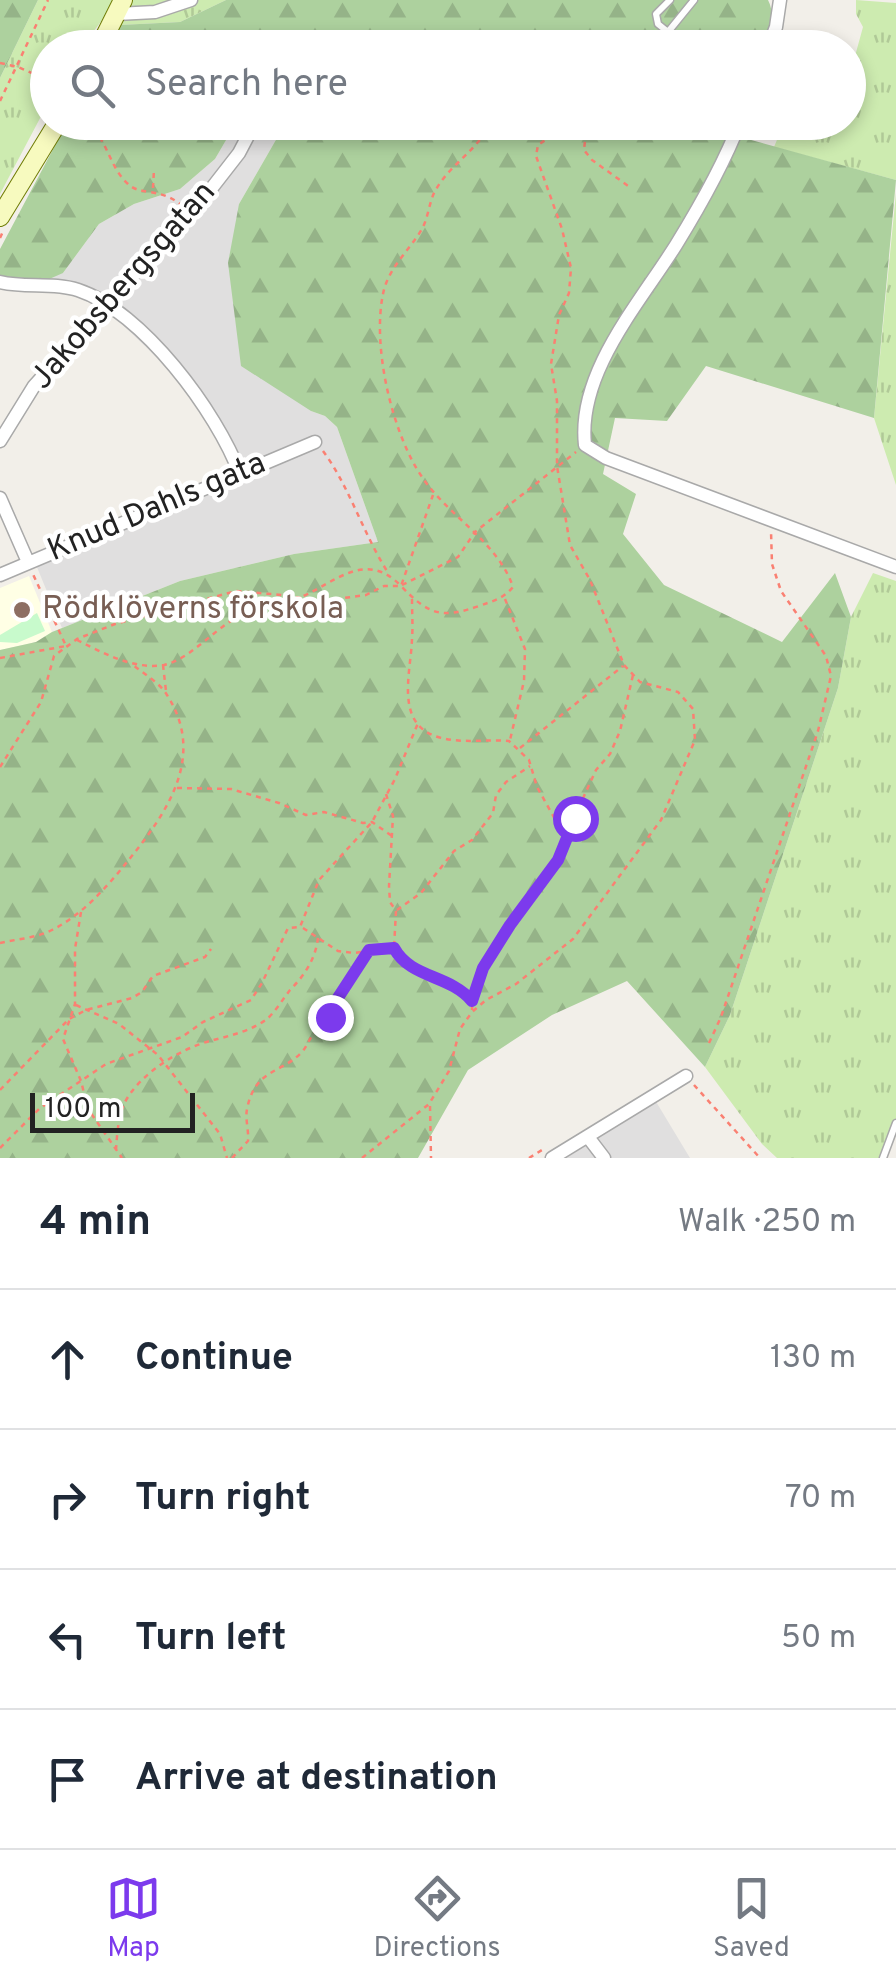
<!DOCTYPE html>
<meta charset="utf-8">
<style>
body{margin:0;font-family:Overpass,sans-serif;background:#f6f6f7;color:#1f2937}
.scale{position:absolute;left:30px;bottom:25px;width:165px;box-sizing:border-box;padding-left:10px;border:5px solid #222;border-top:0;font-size:28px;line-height:35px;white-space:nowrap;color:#222;-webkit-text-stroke:8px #fff;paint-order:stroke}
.stop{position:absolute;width:30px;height:30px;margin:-22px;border:8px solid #7c3aed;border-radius:50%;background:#fff}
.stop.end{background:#7c3aed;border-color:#fff;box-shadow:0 2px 10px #0008}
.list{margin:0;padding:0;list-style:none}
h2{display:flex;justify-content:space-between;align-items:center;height:130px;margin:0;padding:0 40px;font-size:42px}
h2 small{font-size:32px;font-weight:400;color:#747a83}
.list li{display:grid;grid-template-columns:65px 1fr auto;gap:30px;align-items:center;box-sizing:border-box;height:140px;padding:0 40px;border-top:2px solid #e0e1e3}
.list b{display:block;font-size:38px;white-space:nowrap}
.list em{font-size:32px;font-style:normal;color:#747a83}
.icon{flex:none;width:55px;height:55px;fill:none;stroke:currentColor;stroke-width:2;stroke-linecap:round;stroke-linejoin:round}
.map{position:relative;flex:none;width:896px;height:1158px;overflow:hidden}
.search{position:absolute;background:#fff;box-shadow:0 5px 15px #0003;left:30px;right:30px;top:30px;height:110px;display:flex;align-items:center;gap:25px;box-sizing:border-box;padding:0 35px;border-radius:55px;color:#747a83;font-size:38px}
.sheet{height:690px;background:#fff}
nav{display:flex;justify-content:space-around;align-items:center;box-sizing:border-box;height:140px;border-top:2px solid #e0e1e3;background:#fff;font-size:28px;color:#747a83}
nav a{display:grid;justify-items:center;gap:5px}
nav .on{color:#7c3aed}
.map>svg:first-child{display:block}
.residential{fill:#e0dfdf}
.education{fill:#ffffe5}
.grass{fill:url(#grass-tufts)}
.forest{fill:url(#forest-firs)}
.park{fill:#c8facc}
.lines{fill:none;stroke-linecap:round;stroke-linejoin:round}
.lane-casing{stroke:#a9a9a9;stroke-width:9}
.street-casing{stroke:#a9a9a9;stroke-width:15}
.secondary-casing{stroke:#707d05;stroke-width:20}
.path{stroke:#fa8072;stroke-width:2.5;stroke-dasharray:5 5;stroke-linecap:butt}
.lane{stroke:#fff;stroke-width:6}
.street{stroke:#fff;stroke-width:12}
.secondary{stroke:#f7fabf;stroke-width:18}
.route{stroke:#7c3aed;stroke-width:12}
.education-dot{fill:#8d6e63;stroke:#fff;stroke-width:4}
.labels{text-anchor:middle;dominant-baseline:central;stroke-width:9;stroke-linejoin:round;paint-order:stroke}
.street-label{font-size:32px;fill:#222;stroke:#fff}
.education-label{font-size:32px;fill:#785e54;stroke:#fff;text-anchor:start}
</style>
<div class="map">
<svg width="896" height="1158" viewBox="0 0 896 1158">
<defs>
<pattern id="grass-tufts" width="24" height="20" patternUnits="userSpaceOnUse" patternTransform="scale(2.5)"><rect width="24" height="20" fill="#cdebb0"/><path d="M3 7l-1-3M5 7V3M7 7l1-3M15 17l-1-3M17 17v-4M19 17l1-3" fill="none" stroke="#b0c997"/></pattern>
<pattern id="forest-firs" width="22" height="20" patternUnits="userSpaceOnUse" patternTransform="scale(2.5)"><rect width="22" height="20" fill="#add19e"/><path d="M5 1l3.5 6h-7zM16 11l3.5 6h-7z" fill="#95b388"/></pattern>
</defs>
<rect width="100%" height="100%" fill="#f2efe9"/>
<!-- residential -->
<path class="residential" d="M236 123H263L277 138 239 204 311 411 325 416 337 427 378 542 294 554 180 581 62 628 32 555 235 470 185 384 105 308 76 292 0 276 63 273 99 224 134 204 180 189 215 159Z
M655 1100 690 1158H556Z"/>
<!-- education -->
<path class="education" d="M29 576 52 632 36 642 0 650V588Z"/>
<!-- grass -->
<path class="grass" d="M38 0H117L82 47 48 48 47 105 0 194V78Z
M131 0H226L180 22 119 25Z
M856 0 896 3V180L774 147 784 123 848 122 849 78 863 27 856 14Z
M896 193V485L874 418Z
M873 573 896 581V1123L883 1158H777L762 1144 705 1067 730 1015 838 688 851 617Z"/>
<!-- forest -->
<path class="forest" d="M0 0H38L0 78Z
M226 0H768C776 16 770 31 764 47L107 48 119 25 180 22Z
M67 123H236L215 159 180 189 134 204 99 224 63 273 47 280 0 276V249Z
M263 123H736L733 135 896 180 874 418 706 366 667 421 615 418 603 474 636 494 623 534 664 585 782 642 835 573 851 617 838 688 730 1015 705 1067 627 981 552 1015 468 1070 418 1158H0V650L36 642 52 632 180 581 294 554 378 542 337 427 325 416 311 411 241 366 228 263 239 204 277 138Z"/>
<!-- park -->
<path class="park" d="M37 613 45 631 17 643 0 642V635Z"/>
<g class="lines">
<defs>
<path id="lane" d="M670 0 656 14 658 24 668 32 694 0
M883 1158 896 1123"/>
<path id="street" d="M117 14 155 12 191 0
M768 48 776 27 780 0
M740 122C723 166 700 206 676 245 639 304 577 373 585 445L606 458 896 567
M0 282C25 288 53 282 78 290 142 311 217 412 240 474
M0 441 34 386 211 189 239 153 250 132
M0 498 28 562
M0 575 315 442
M588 1137 604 1158
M552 1158 686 1076"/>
<path id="secondary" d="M99 48 123 0
M0 217 58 122"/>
</defs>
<!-- lane casing -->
<use href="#lane" class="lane-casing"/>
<!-- street casing -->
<use href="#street" class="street-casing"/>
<!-- secondary casing -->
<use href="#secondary" class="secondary-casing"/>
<!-- path -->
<path class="path" d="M645 48 658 38
M0 63 18 67 48 80
M0 101 48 0
M87 122C108 140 109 167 128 184 140 196 158 187 180 204
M587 122 584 150 592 160 631 188
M153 188 154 169
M0 238 4 229
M323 451C349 486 363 533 387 571
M402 585 458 557 475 532 576 452
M412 599C412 613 413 626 412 639 411 672 394 724 438 737 461 744 486 739 509 741L529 760 537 787 565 837C545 895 472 949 472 1011
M505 599 525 649 524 681 510 740
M77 640C103 653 134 670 164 665 188 660 212 632 234 619 255 607 277 608 299 598 335 583 365 549 401 586L433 495
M0 658 66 646 32 572
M163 665 166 691
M520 748 623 666
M0 767 41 702 54 656 77 639 115 624 236 591 293 596 315 602 366 595 384 586H401C429 615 441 619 479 606 493 601 503 599 513 587 498 542 449 517 422 477 392 433 372 347 383 294 388 268 409 251 422 229 428 218 429 204 434 193 449 164 476 153 491 122
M177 788 231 789 279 803 306 815 324 812 363 823 372 822 392 836
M386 794 393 816 389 886 390 902 396 911 394 948C412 981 447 971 470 999
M566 835 596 770 610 754 620 731 633 675
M397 910 421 893 454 851 472 840 493 813 496 795 506 782 530 766
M81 912 75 949V1004L63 1039 81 1081 88 1109 122 1158
M303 928 338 951 354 953 392 948
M0 943C17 939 36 938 52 930 82 915 106 888 127 862 166 814 207 757 167 695 160 683 144 674 133 665
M76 1005 119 1024 158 1055 220 1134 227 1158
M709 1043 721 1017 818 731 831 676 826 656 781 591 772 564 771 531
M694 1085 760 1158
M0 1090 69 1019 86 1010 132 998 142 992 153 976 205 957 211 949
M430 1106 431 1158
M0 1148 39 1109 106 1064 182 1037 203 1022 251 1000 262 983 288 928 300 927 319 880 372 822 395 779 418 723
M116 1150C117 1135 118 1118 124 1104 138 1075 179 1049 210 1041 229 1036 251 1031 267 1019 275 1012 283 999 290 990 305 975 316 958 318 937
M232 1158 248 1141C249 1131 245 1119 247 1109 255 1069 280 1074 301 1053 307 1047 309 1039 314 1033 322 1023 329 1019 332 1007L369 950
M362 1158 429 1104 449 1071 460 1029 472 1012 486 1000 516 984 573 939 661 820 695 740 693 709 678 692 640 682 624 665 590 580 570 545 557 466V401L551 364 559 315 569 293 571 268 562 229 536 156 538 145 572 122
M529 1158 542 1150"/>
<!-- lane -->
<use href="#lane" class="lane"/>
<!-- street -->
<use href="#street" class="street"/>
<!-- secondary -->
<use href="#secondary" class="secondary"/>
</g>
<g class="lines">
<!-- route -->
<path class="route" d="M330 1017 332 1007 369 950 394 948C411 979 449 974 472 1001L483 968 510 925 558 860 575 818"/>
</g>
<!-- markers -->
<circle class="education-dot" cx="22" cy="610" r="10"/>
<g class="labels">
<!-- street labels -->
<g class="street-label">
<text transform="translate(124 286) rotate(-49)">Jakobsbergsgatan</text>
<text transform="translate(157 508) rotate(-23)">Knud Dahls gata</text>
</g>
<!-- education labels -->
<g class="education-label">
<text x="42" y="610">Rödklöverns förskola</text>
</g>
</g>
</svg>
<div class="scale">100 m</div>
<div class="stop" style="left:575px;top:818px"></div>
<div class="stop end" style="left:330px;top:1017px"></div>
<div class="search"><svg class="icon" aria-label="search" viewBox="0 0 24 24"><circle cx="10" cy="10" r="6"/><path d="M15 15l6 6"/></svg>Search here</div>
</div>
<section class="sheet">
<h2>4 min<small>Walk · 250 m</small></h2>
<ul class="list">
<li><svg class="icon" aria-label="ahead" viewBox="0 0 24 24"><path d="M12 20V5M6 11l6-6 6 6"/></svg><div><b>Continue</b></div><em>130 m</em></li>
<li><svg class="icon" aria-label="right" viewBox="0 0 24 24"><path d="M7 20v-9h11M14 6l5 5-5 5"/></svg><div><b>Turn right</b></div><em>70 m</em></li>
<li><svg class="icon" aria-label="left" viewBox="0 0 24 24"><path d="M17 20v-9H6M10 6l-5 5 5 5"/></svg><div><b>Turn left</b></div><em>50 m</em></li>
<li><svg class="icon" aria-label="arrive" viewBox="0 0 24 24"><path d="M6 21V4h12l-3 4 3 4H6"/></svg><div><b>Arrive at destination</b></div></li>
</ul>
</section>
<nav>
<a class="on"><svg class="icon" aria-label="map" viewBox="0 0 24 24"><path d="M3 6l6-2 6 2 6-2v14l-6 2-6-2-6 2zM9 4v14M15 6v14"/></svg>Map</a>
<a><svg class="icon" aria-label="directions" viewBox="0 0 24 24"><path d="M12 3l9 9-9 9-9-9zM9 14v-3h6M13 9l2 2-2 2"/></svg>Directions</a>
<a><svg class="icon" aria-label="saved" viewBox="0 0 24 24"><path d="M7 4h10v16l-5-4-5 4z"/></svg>Saved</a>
</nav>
